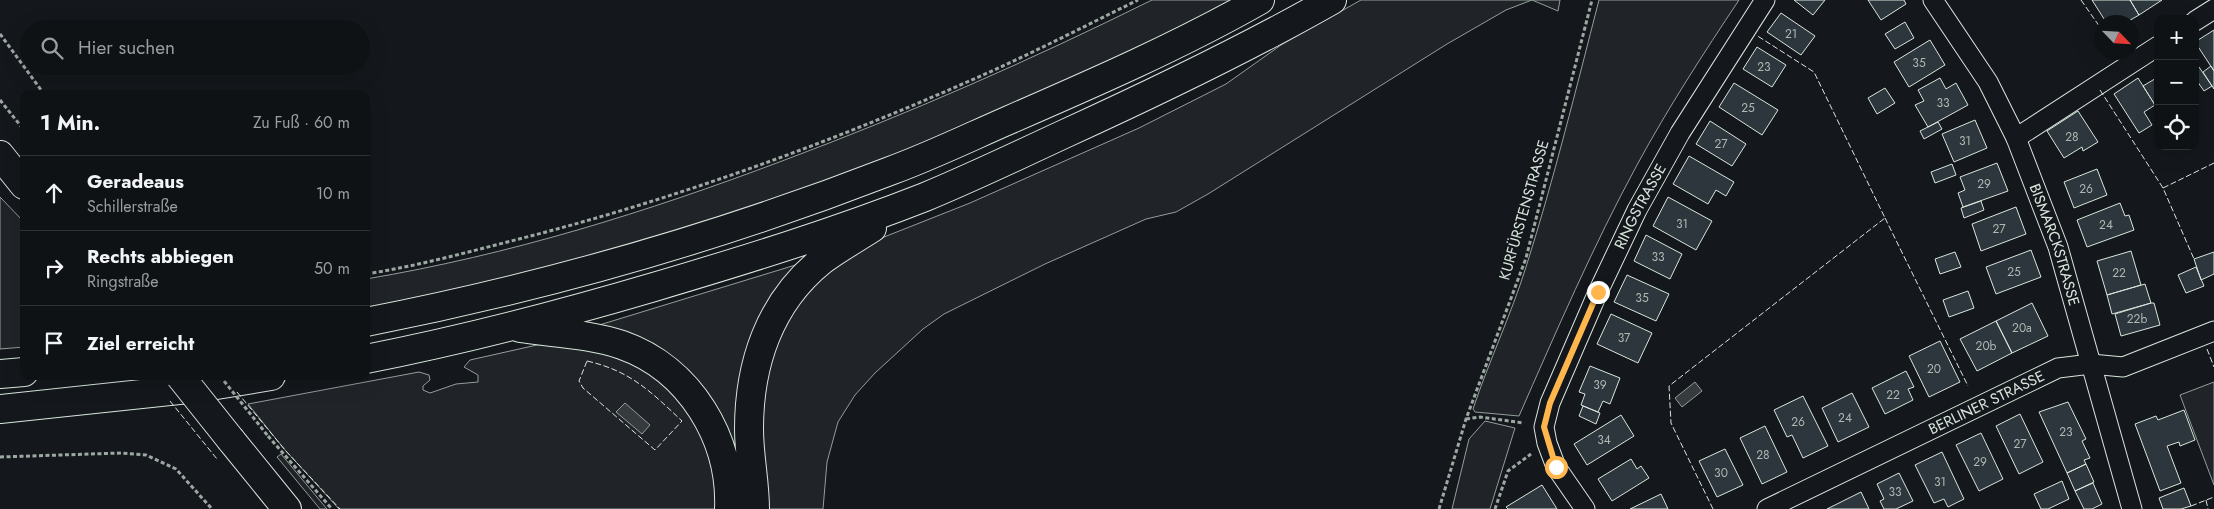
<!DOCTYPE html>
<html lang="de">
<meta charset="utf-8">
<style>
body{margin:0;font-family:Jost,sans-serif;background:#181b1e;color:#f1f3f6}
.controls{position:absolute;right:15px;top:15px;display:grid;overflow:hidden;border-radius:10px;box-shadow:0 5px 20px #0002}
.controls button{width:45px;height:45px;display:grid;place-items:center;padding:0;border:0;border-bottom:1px solid #2f3234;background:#0f1215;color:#f1f3f6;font:25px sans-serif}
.compass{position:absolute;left:2094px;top:15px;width:45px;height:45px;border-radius:50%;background:#0f1215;box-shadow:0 5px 20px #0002;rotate:115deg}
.stop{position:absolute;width:15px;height:15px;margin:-11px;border:4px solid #ffb74d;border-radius:50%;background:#fff}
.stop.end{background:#ffb74d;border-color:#fff;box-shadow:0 1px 5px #0008}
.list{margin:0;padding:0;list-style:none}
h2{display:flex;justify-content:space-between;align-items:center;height:65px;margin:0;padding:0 20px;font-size:21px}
h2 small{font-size:16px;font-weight:400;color:#9b9ea0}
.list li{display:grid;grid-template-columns:32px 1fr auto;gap:15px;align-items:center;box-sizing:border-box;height:75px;padding:0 20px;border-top:1px solid #2f3234}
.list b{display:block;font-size:19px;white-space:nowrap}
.list p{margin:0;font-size:16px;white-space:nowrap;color:#9b9ea0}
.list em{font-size:16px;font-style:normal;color:#9b9ea0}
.icon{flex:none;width:28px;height:28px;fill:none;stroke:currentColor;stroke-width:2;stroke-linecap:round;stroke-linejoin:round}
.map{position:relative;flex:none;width:2214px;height:509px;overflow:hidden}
.search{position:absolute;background:#0f1215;box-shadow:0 5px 20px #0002;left:20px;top:20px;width:350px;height:55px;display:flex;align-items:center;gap:12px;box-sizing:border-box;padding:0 18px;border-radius:28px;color:#9b9ea0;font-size:19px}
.panel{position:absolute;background:#0f1215;box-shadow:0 5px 20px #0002;left:20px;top:90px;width:350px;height:290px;border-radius:10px}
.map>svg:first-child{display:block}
.green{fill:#202428;stroke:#939e99}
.water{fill:#363b3e;stroke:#939e99}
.building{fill:#2c363c;stroke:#d8e6dc}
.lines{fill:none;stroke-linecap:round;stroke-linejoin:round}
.minor-casing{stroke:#d8e6dc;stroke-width:21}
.secondary-casing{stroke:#d8e6dc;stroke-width:30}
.trunk-casing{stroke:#d8e6dc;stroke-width:30}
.path{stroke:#9da8a2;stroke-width:3;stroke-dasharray:4 2.5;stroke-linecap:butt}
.minor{stroke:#14181c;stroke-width:19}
.secondary{stroke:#14181c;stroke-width:28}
.trunk{stroke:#14181c;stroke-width:28}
.secondary-bridge-casing{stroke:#d8e6dc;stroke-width:30;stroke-linecap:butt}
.path-bridge{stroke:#9da8a2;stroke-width:3;stroke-dasharray:4 2.5;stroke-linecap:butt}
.secondary-bridge{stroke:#14181c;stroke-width:28}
.fence{stroke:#d8e6dc;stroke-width:1;stroke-dasharray:6 2.5;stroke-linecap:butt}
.route{stroke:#ffb74d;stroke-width:6}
.labels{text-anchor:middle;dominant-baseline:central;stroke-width:4;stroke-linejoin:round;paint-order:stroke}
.number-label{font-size:12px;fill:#adbab4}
.street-label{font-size:15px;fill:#d8e6dc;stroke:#14181c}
</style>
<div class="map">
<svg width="2214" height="509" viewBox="0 0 2214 509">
<rect width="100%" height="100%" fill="#14181c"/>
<!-- green -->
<path class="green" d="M1152 0H1232C1040 102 836 184 628 247 542 273 454 291 366 308V279C509 255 647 212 782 161 908 114 1031 60 1152 0Z
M1361 0H1560L1558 11 1532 0 1506 10 1447 44 1208 194 1176 212 1146 219 1045 264 944 314 923 329 875 373 855 395 838 422 827 462 823 509H763L760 411 771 348 812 281 874 241 970 203 1139 128 1226 84 1281 45Z
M1599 0H1739C1703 54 1668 108 1637 165 1593 246 1556 332 1519 416L1475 412 1473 409C1489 361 1511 315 1526 267 1554 179 1576 89 1599 0Z
M0 197 24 222V347L0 349Z
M802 263 780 293 748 483 721 427 596 326Z
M551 344 609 350 673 387 708 440 720 509H339L285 450 248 404 419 372 429 375 430 380 423 386V390L430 393 456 384 478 382V375L464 367 470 360 537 345Z
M2214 382V485L2180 395Z
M1485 421 1515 428 1490 509H1452L1469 439Z
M281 454 327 509H320L277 457Z"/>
<!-- water -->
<path class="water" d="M1695 382 1702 391 1682 407 1675 398Z
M625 403 650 425 642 434 616 412Z"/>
<!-- building -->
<path class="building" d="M1794 0H1825L1813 15Z
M1868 0H1904L1906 4 1881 20Z
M2092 0H2130L2139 15 2127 22H2106Z
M2130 0H2162L2139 15Z
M1781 13 1815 36 1801 55 1767 32Z
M1905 22 1914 38 1895 49 1885 34Z
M2214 30V71L2195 42Z
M1930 40 1945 65 1909 87 1894 62Z
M1757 47 1786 65 1772 87 1743 69Z
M2211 66 2214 71V89L2203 72Z
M2199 67 2212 86 2204 91 2195 78V69Z
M2158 77V103L2155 105 2143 86Z
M1940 78 1946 89 1956 83 1968 105 1928 127 1915 105 1924 101 1918 90Z
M2138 78 2155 105 2144 112 2152 125 2139 133 2114 94Z
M1734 83 1778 110 1762 135 1719 107Z
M1885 88 1895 103 1877 114 1868 98Z
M2078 111 2098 142 2083 151 2082 147 2064 158 2047 131Z
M1975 120 1987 148 1954 162 1942 134Z
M1710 121 1746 144 1732 166 1696 144Z
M1938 122 1942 129 1924 139 1920 131Z
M1689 156 1734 182 1726 196 1716 190 1708 204 1673 184Z
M1997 163 2008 191 1963 207 1958 193 1965 190 1960 177Z
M1952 164 1956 175 1935 183 1931 172Z
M2097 169 2107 195 2074 208 2064 182Z
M1668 197 1712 221 1696 250 1653 226Z
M1981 201 1984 210 1964 218 1961 208Z
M2120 203 2125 216 2129 215 2134 230 2087 247 2077 220Z
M2016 207 2026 234 1981 251 1972 224Z
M1646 235 1682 254 1670 279 1634 261Z
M2031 250 2041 277 1996 294 1986 267Z
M2131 251 2141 285 2107 295 2097 261Z
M1955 252 1961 267 1940 274 1935 259Z
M2214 252V274L2201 280 2194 259Z
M2196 267 2204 286 2186 293 2178 275Z
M1627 275 1669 294 1656 321 1614 302Z
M2145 284 2151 303 2112 314 2107 295Z
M1968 291 1974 308 1949 317 1943 300Z
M2032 303 2048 336 2012 353 1996 321Z
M2151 303H2154L2160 325 2121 336 2115 314Z
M1611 314 1652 333 1638 363 1597 344Z
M1996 321 2012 353 1977 371 1960 339Z
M1940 341 1960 382 1929 397 1909 356Z
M1590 366 1620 378 1610 404 1603 401 1598 412 1581 405 1585 394 1579 392Z
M1906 371 1914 387 1908 389 1913 400 1885 414 1872 388Z
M1852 393 1869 427 1838 442 1822 408Z
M1803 396 1828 446 1803 458 1792 435 1787 437 1774 410Z
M2068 402 2086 439 2082 441 2090 458 2084 460 2086 464 2067 473 2039 412Z
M1583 406 1600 413 1596 424 1579 416Z
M2184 410 2195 440 2180 446 2179 442 2167 446 2181 483 2160 491 2135 424 2156 416 2158 420Z
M2020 414 2043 462 2019 474 1996 426Z
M1621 415 1634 436 1587 465 1574 444Z
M1765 426 1787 472 1762 484 1740 438Z
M1981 433 2003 479 1979 491 1956 445Z
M1725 449 1743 485 1717 497 1699 461Z
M1942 452 1964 499 1948 507 1944 499 1934 503 1915 465Z
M1631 459 1637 469 1641 466 1649 478 1612 501 1598 479Z
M2086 464 2094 482 2075 491 2067 473Z
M1899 473 1913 501 1896 509H1884L1880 501 1884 499 1877 484Z
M2062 481 2069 499 2048 509H2041L2034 494Z
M2093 483 2102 504 2092 509H2084L2075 491Z
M1542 485 1557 509H1508L1506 507Z
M2184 488 2191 506 2181 509H2163L2159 498Z
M1861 492 1869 509H1827Z
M1661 494 1668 509H1630Z"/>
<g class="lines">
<defs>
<g id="minor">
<path id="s1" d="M1933 0 1988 82 2016 138 2058 247 2132 509"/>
<path d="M2195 21 2214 9"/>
<path d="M2016 138 2158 46"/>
<path id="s2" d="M1585 509 1556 467 1547 443 1544 427 1550 403 1598 292 1637 210 1680 133 1765 0"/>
<path id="s3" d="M1767 509 2058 368 2091 364 2123 367 2214 331"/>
</g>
<path id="secondary" d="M0 155 24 185
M231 440 287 509"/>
<path id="trunk" d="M366 322C545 287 720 237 890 171 931 156 970 137 1009 120 1094 83 1179 46 1260 0
M520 328C553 333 590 334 622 345 690 369 732 439 729 509
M366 359C463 340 559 315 654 287 745 260 836 232 925 197 971 178 1017 156 1062 135 1154 93 1244 50 1332 0
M0 374 24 372
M0 409 198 388 271 376
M755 509C755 482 749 456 749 429 749 365 769 303 821 261 837 249 855 239 872 228"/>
</defs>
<!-- minor casing -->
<use href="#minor" class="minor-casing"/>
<!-- secondary casing -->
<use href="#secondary" class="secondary-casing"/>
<!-- trunk casing -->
<use href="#trunk" class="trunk-casing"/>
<!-- path -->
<path class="path" d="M0 34 44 94
M0 100 24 130
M366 274C418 266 468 252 519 239 672 200 822 146 967 82 1025 57 1081 28 1138 0
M1466 419 1480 417 1524 423
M268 436 332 509
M0 457 121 453 146 455 176 469 212 509
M1439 509 1466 419 1526 258 1592 0
M1495 509 1508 471 1531 454"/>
<!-- minor -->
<use href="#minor" class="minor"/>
<!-- secondary -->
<use href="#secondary" class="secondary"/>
<!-- trunk -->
<use href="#trunk" class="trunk"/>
<defs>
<path id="secondary-bridge" d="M180 376 231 440"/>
</defs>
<!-- secondary-bridge casing -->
<use href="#secondary-bridge" class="secondary-bridge-casing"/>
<!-- path-bridge -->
<path class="path-bridge" d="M220 376 268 436"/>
<!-- secondary-bridge -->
<use href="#secondary-bridge" class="secondary-bridge"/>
<!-- fence -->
<path class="fence" d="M2081 0 2102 30
M2100 90 2163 188 2194 259
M2163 188 2214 163
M1885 218 1968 386
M2207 349 2214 367
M587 361C631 371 651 392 682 421L655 450 583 388 579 381Z
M237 392 285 450 340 509
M170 401 217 459
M2206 500 2208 509
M2191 506 2214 497
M1713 509 1671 423 1669 386 1885 218 1814 72 1756 35"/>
</g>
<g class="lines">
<!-- route -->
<path class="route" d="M1556 467 1544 427 1550 403 1598 292"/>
</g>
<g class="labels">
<!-- number labels -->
<g class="number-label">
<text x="1791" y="34">21</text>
<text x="1919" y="63">35</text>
<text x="1764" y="67">23</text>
<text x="1943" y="103">33</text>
<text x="1748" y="108">25</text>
<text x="2072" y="137">28</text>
<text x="1965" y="141">31</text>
<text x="1721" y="144">27</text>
<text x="1984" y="184">29</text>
<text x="2086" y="189">26</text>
<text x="1682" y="224">31</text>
<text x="2106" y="225">24</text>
<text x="1999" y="229">27</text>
<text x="1658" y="257">33</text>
<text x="2014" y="272">25</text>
<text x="2119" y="273">22</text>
<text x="1642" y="298">35</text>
<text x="2137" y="319">22b</text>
<text x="2022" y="328">20a</text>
<text x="1624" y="338">37</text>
<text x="1986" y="346">20b</text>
<text x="1934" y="369">20</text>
<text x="1600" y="385">39</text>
<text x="1893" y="395">22</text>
<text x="1845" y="418">24</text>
<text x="1798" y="422">26</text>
<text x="2066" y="432">23</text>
<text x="1604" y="440">34</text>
<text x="2020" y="444">27</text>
<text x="1763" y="455">28</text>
<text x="1980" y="462">29</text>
<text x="1721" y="473">30</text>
<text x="1940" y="482">31</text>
<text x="1895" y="492">33</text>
</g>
<!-- street labels -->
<g class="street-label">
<text stroke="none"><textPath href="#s2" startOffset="334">RINGSTRASSE</textPath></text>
<text transform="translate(1524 210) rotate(-74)">KURFÜRSTENSTRASSE</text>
<text stroke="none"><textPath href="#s1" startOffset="275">BISMARCKSTRASSE</textPath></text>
<text stroke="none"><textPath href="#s3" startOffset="244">BERLINER STRASSE</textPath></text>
</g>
</g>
</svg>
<div class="controls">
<button>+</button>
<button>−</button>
<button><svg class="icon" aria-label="locate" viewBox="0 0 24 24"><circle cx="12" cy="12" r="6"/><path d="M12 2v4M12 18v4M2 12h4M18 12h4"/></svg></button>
</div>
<svg class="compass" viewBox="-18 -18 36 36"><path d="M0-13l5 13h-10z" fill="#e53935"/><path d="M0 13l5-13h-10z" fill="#9b9ea0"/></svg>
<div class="stop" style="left:1556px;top:467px"></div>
<div class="stop end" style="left:1598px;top:292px"></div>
<div class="search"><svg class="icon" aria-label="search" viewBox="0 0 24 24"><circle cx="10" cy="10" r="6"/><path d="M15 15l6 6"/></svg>Hier suchen</div>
<section class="panel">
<h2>1 Min.<small>Zu Fuß · 60 m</small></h2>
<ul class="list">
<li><svg class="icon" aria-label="ahead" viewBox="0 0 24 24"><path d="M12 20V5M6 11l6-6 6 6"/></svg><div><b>Geradeaus</b><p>Schillerstraße</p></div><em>10 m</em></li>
<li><svg class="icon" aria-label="right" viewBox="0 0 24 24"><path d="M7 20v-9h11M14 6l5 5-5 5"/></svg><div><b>Rechts abbiegen</b><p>Ringstraße</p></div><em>50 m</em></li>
<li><svg class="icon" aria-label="arrive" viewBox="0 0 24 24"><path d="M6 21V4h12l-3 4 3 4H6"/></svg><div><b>Ziel erreicht</b></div></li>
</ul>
</section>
</div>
